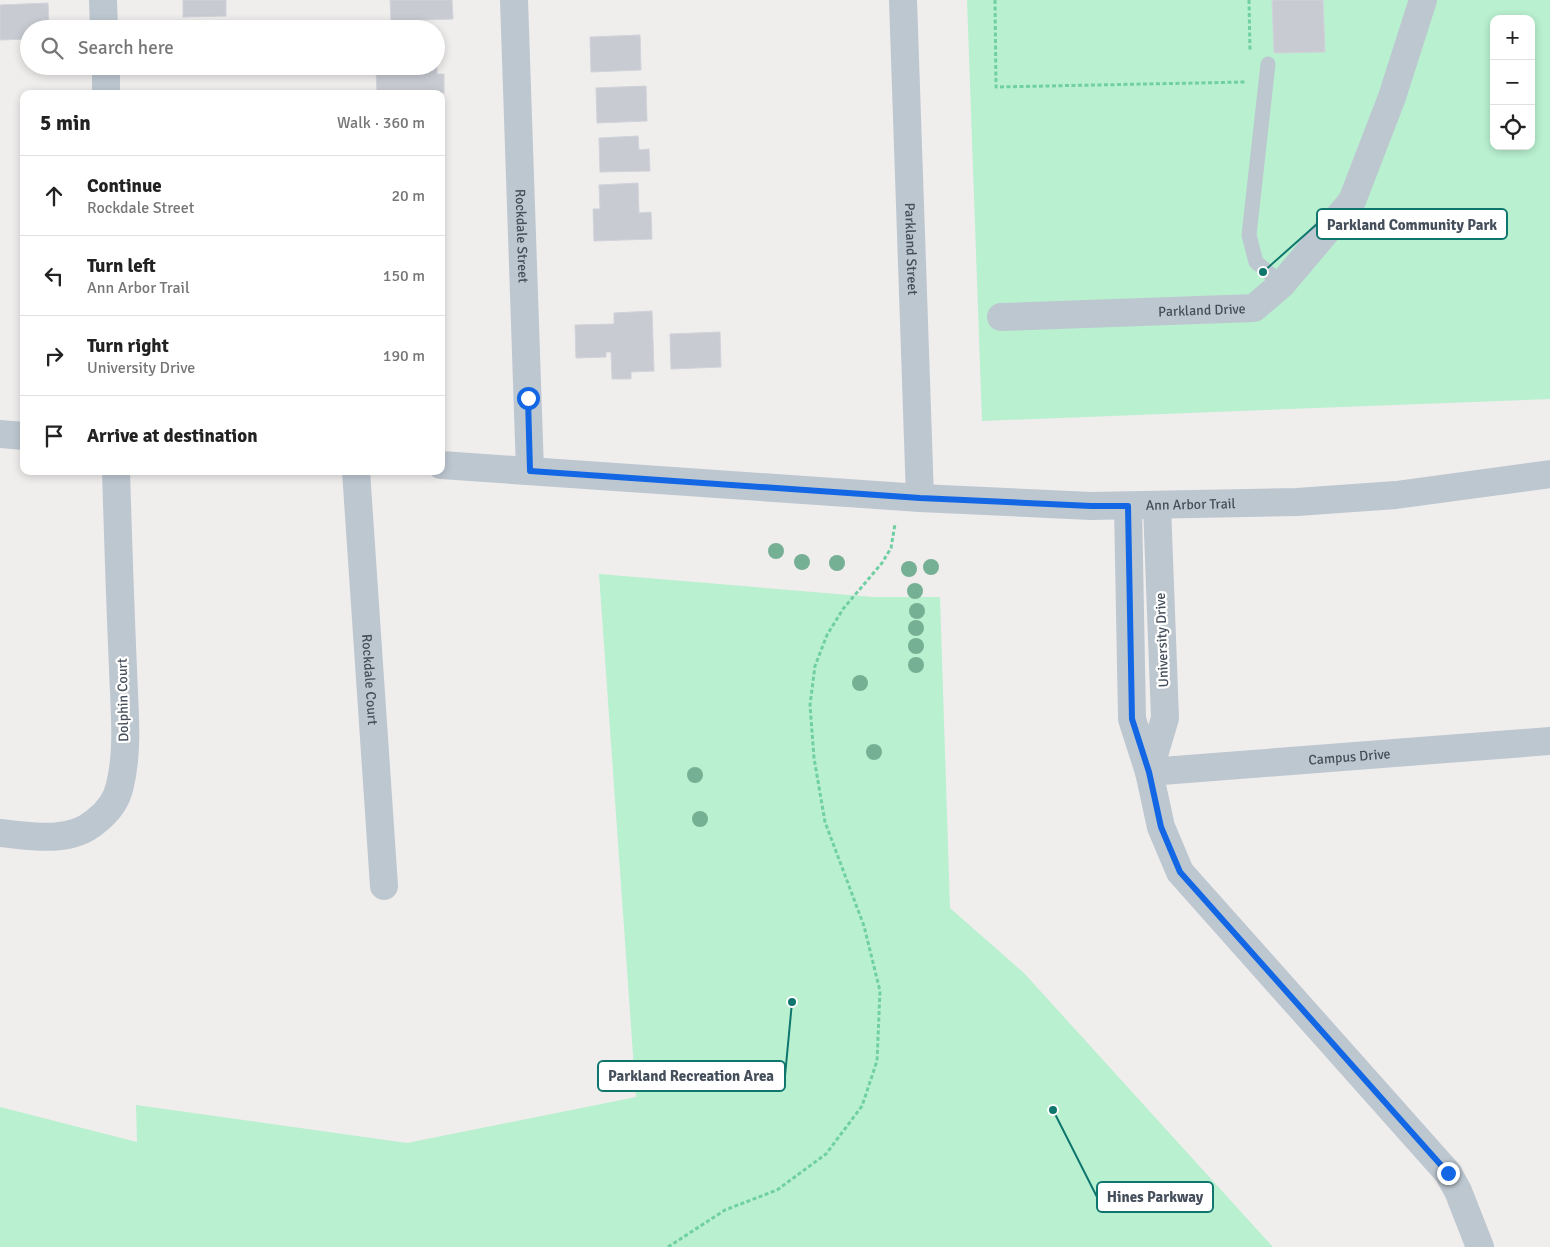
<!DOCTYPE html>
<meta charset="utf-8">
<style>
body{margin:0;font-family:Signika,sans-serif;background:#f6f6f6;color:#222}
.controls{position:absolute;right:15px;top:15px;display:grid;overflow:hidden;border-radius:10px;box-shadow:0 2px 8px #0003}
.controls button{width:45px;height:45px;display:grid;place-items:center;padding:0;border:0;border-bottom:1px solid #e0e0e0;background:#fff;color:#222;font:25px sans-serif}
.stop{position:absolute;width:15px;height:15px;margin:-11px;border:4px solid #1367e4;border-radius:50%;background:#fff}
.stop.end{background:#1367e4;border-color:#fff;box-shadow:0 1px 5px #0008}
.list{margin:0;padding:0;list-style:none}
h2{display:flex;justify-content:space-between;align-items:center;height:65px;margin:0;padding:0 20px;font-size:21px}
h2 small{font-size:16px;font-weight:400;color:#767676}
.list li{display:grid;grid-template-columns:32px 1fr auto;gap:15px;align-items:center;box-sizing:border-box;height:80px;padding:0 20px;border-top:1px solid #e0e0e0}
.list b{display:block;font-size:19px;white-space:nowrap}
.list p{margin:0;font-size:16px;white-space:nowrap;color:#767676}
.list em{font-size:16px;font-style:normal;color:#767676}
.icon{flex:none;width:28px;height:28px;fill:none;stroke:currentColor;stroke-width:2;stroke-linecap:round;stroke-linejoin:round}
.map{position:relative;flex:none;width:1550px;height:1247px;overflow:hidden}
.search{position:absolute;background:#fff;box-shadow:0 2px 8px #0003;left:20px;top:20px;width:425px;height:55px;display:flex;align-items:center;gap:12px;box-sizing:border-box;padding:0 18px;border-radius:28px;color:#767676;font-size:19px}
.panel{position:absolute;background:#fff;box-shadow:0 2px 8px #0003;left:20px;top:90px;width:425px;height:385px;border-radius:10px}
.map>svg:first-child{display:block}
.green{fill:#b9f0d0;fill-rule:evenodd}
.building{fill:#c9cbd3;stroke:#d0d3d9}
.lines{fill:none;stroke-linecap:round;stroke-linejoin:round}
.path{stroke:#70cfa3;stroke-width:3;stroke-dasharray:4 2.5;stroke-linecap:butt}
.service{stroke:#bdc7d0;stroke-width:15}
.minor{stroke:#bdc7d0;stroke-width:28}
.tertiary{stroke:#bdc7d0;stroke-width:28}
.tree{fill:#76b094}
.route{stroke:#1367e4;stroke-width:6}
.labels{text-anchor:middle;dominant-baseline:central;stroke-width:4.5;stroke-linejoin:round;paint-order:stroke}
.street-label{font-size:14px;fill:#454f5b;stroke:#fff}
.leader{fill:none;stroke:#0f766e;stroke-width:2}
.callout-dot{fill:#0f766e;stroke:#fff;stroke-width:2}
.callout{fill:#fff;stroke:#0f766e;stroke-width:2}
.callout-label{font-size:15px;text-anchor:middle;font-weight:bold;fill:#454f5b}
</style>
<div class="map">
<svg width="1550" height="1247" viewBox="0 0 1550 1247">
<rect width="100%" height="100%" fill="#f0eded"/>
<!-- green -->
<path class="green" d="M967 0H1550V399L982 421ZM1494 19H1531V146H1494Z
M599 574 873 597H940L950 908 1024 973 1273 1247H0V1107L137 1142 136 1105 407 1143 636 1097Z"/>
<!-- building -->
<path class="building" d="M183 0H226V16L183 17Z
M390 0H452L453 19 391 21Z
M1272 0H1323L1325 52 1274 53Z
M48 3 49 29H29V39L0 40V5Z
M640 35 641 70 591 72 590 37Z
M437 55V74H444V93L377 94 376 66H436Z
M646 86 647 121 597 123 596 88Z
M638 136 639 150 649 149 650 171 600 172 599 138Z
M638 183 639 213 651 212 652 239 594 241 593 209H600L599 185Z
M652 311 654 371 631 372V379H612L611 352H606V357L576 358 575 325 614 324V313Z
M720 332 721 367 671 369 670 334Z"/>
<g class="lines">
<!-- path -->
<path class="path" d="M995 0 996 87 1246 82
M1249 0 1250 52
M668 1247 725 1210 777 1190 826 1154 862 1106 877 1061 880 991 864 926 825 822 814 758 810 705 815 666 827 635 843 609 882 563 891 548 895 524"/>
<!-- service -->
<path class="service" d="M1268 64 1249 235 1256 262 1282 284"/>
<!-- minor -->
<g class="minor">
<path d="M103 0 104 29"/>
<path id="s1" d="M514 0 530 471"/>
<path id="s2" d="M903 0 920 498"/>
<path d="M106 66V94"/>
<path id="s3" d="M1001 317 1254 308 1282 284 1352 201 1392 97 1423 0"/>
<path id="s4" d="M356 471 384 886"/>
<path d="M1128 506 1132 719 1149 772 1161 827 1180 872 1448 1173 1458 1191 1480 1247"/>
<path id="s5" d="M1149 772 1550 741"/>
<path d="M1149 772 1165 718 1157 506"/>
<path d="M0 833C31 836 69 844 95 822 107 813 117 800 120 785 129 748 124 706 123 668 120 602 118 537 116 471"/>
</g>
<!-- tertiary -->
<g class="tertiary">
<path d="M0 434 24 436"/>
<path id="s6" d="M441 465 920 498 1091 506 1297 502 1396 495 1550 474"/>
</g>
</g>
<!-- trees -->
<g class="tree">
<circle cx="776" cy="551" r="8"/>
<circle cx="802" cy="562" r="8"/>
<circle cx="837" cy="563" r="8"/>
<circle cx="931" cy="567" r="8"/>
<circle cx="909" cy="569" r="8"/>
<circle cx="915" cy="591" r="8"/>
<circle cx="917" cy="611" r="8"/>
<circle cx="916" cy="628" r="8"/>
<circle cx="916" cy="646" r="8"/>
<circle cx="916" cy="665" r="8"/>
<circle cx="860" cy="683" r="8"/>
<circle cx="874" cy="752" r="8"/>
<circle cx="695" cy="775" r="8"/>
<circle cx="700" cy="819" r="8"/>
</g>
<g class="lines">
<!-- route -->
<path class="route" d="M528 398 530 471 920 498 1091 506H1128L1132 719 1149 772 1161 827 1180 872 1448 1173"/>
</g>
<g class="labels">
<!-- street labels -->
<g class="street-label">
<text stroke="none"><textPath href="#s1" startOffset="236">Rockdale Street</textPath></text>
<text stroke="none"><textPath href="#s2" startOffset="249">Parkland Street</textPath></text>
<text stroke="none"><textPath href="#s3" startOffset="201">Parkland Drive</textPath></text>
<text stroke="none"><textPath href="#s6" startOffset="751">Ann Arbor Trail</textPath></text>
<text transform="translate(1162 640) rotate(-92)">University Drive</text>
<text stroke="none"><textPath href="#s4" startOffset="209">Rockdale Court</textPath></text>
<text transform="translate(123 700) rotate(-91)">Dolphin Court</text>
<text stroke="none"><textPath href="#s5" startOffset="201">Campus Drive</textPath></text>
</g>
</g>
<!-- callouts -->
<path class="leader" d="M1263 272L1317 224M792 1002L785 1076M1053 1110L1097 1197"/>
<g class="callout-dot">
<circle cx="1263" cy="272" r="5"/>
<circle cx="792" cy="1002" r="5"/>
<circle cx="1053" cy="1110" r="5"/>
</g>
<g class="callout">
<rect x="1317" y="209" width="190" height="30" rx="5"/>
<rect x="598" y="1061" width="187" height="30" rx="5"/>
<rect x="1097" y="1182" width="116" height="30" rx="5"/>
</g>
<g class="callout-label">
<text x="1412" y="230">Parkland Community Park</text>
<text x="691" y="1081">Parkland Recreation Area</text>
<text x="1155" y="1202">Hines Parkway</text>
</g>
</svg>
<div class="controls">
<button>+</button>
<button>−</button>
<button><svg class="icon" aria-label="locate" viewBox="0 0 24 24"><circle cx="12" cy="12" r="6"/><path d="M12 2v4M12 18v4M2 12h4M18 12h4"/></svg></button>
</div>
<div class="stop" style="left:528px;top:398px"></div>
<div class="stop end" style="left:1448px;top:1173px"></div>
<div class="search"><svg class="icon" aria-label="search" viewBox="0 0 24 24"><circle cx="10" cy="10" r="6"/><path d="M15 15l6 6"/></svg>Search here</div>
<section class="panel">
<h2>5 min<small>Walk · 360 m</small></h2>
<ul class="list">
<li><svg class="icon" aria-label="ahead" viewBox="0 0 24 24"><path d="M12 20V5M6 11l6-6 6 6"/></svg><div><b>Continue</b><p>Rockdale Street</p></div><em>20 m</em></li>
<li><svg class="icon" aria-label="left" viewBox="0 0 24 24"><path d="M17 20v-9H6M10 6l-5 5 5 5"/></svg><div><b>Turn left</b><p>Ann Arbor Trail</p></div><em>150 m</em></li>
<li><svg class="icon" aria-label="right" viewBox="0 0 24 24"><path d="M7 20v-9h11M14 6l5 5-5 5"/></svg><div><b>Turn right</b><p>University Drive</p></div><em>190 m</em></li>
<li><svg class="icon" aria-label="arrive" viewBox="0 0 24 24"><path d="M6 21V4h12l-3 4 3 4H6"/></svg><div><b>Arrive at destination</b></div></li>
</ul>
</section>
</div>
